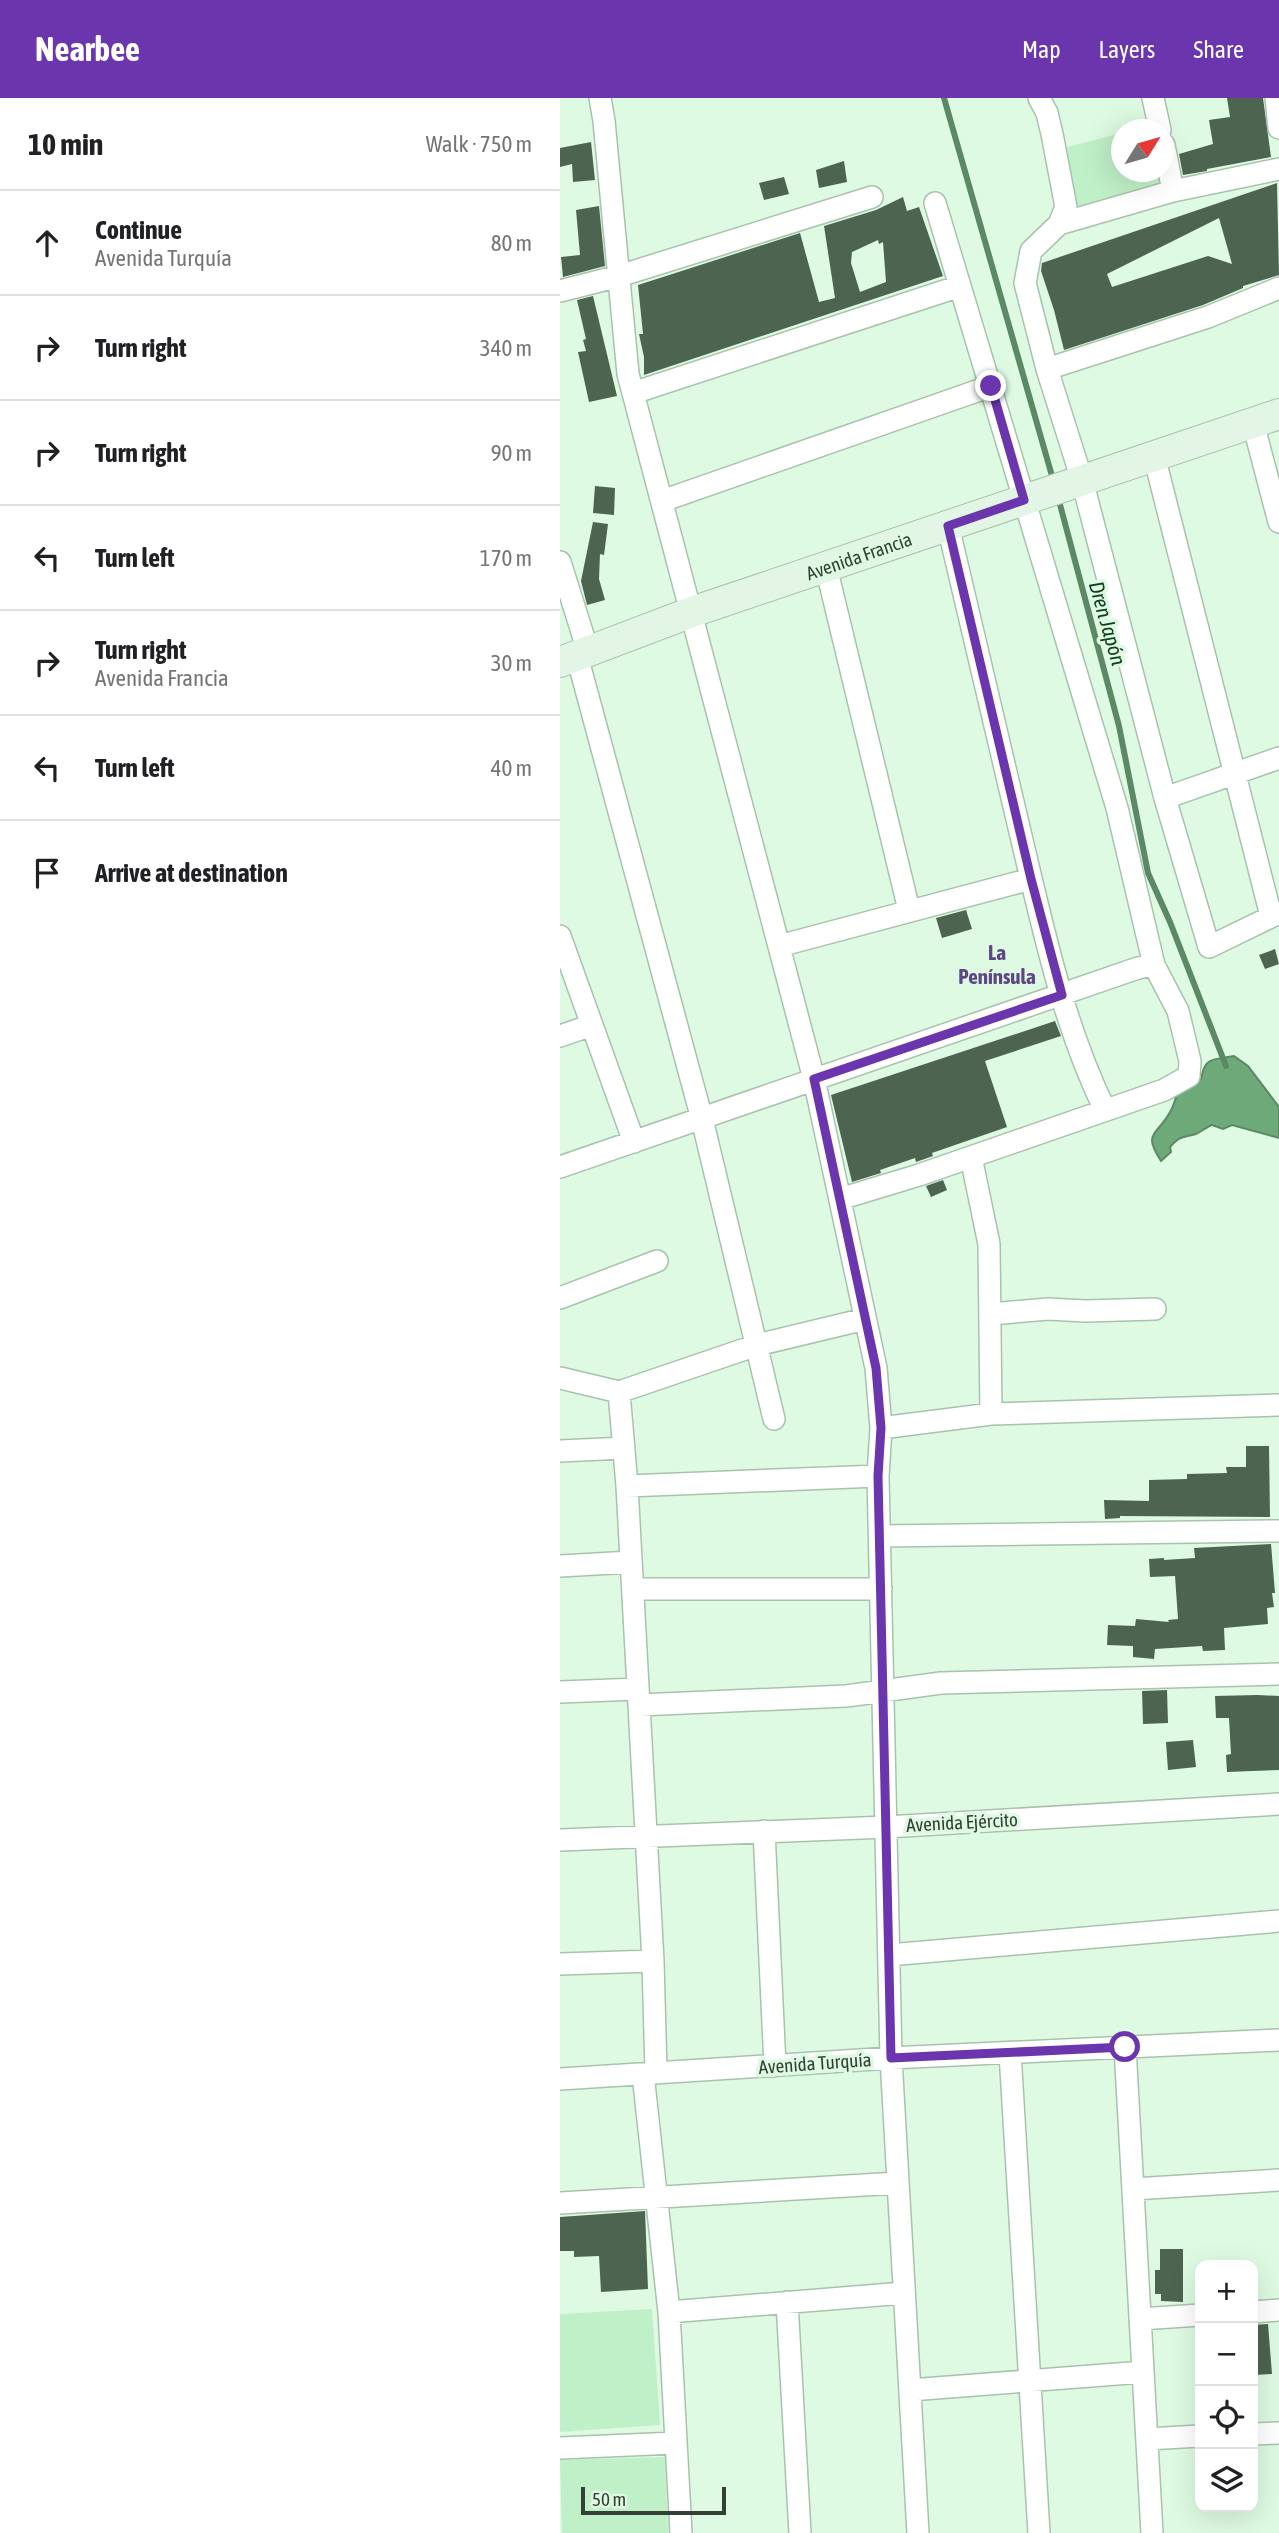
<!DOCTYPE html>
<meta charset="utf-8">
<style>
body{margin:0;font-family:"Asap Condensed",sans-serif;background:#f6f6f6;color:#202124}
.controls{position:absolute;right:21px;bottom:21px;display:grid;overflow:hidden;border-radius:14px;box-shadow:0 7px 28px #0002}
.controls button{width:63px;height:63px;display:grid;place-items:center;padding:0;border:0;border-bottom:2px solid #e0e0e0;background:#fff;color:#202124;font:35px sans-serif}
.compass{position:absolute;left:551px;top:21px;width:63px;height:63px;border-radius:50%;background:#fff;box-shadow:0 7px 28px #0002;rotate:53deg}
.scale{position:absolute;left:21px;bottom:18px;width:145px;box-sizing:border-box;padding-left:7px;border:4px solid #343f36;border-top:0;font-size:19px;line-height:24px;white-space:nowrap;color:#343f36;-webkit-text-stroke:5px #defae2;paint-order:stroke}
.stop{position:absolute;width:21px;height:21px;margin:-16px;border:5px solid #6b36ad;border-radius:50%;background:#fff}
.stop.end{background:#6b36ad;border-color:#fff;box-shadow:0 2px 7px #0008}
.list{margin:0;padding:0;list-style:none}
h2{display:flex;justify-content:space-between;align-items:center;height:91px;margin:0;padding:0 28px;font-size:30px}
h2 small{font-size:23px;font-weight:400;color:#757577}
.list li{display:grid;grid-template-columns:46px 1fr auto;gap:21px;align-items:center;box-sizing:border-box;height:105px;padding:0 28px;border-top:2px solid #e0e0e0}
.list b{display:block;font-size:26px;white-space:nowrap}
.list p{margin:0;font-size:23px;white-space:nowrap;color:#757577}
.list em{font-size:23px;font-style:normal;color:#757577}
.icon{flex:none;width:38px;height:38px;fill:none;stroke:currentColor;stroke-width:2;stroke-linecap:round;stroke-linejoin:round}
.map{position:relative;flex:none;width:719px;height:2435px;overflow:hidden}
header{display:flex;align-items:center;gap:42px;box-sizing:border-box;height:98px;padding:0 35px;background:#6b36ad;color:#fff}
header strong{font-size:33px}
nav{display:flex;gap:38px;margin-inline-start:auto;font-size:24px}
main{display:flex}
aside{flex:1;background:#fff}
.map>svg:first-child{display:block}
.green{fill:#bff0c7}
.water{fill:#6da979;stroke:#5c8965;stroke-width:2}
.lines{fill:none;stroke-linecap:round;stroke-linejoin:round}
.stream{stroke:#5c8965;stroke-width:6}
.building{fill:#4c6450;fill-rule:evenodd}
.street-casing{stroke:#a8c3ac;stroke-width:24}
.secondary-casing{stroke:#a8c3ac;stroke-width:32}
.street{stroke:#fff;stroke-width:21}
.secondary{stroke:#e3f6e6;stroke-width:30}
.route{stroke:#6b36ad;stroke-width:9}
.labels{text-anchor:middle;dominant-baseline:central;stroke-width:7;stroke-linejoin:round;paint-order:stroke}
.street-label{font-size:19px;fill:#343f36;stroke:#defae2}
.water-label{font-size:21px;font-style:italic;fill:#134020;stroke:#defae2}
.neighbourhood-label{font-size:21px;font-weight:bold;fill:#5e4785;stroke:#defae2}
</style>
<header>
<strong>Nearbee</strong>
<nav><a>Map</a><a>Layers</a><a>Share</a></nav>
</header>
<main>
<aside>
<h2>10 min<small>Walk · 750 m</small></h2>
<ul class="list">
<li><svg class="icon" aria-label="ahead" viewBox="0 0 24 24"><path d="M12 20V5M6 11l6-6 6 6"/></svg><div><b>Continue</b><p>Avenida Turquía</p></div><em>80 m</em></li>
<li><svg class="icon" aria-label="right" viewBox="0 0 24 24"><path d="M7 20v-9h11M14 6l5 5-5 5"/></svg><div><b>Turn right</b></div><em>340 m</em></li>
<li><svg class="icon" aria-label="right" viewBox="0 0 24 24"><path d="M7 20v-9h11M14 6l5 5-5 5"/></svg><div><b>Turn right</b></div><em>90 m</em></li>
<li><svg class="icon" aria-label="left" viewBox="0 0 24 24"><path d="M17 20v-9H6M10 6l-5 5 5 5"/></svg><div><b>Turn left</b></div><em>170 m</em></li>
<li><svg class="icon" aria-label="right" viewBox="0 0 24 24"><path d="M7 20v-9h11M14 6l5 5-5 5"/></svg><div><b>Turn right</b><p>Avenida Francia</p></div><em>30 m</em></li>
<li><svg class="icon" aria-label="left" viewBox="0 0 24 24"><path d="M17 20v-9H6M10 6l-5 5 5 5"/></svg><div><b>Turn left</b></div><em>40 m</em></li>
<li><svg class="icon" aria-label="arrive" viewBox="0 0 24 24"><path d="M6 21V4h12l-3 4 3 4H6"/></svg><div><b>Arrive at destination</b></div></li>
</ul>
</aside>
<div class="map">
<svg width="719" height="2435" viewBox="0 0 719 2435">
<rect width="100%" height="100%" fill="#defae2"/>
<!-- green -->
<path class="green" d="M561 35 562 74H598L602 87 515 109 500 51Z
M92 2211 100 2327 0 2334V2216Z
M105 2359 108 2435H2L0 2362Z"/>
<!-- water -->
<path class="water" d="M674 958 688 968 719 1009V1040L672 1027 663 1031 652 1027C646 1029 641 1034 636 1036 623 1040 621 1037 610 1049L611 1054 601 1063C582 1034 597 1038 610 1014 614 1008 616 999 618 992L641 981C645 958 653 962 674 958Z"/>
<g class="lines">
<!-- stream -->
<path class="stream" d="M384 0 494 385
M498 399 559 628 588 775 610 824 666 968"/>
</g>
<!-- building -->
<path class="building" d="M667 0H703L711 59 647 71V73L623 77 619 56 653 46 649 22 670 19Z
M31 44 35 82 13 84 12 66 0 69V50Z
M284 63 287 84 259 90 256 72Z
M224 79 229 96 204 102 199 85Z
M717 85 719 177 683 188V190L643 207 504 252 494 212 481 173 482 165ZM659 120 672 166 648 158 552 189 547 176Z
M343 99 347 113 359 109 383 178 84 277V259L79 236H83L78 187 240 135 259 204 275 200 264 128 316 112ZM318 142 319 146 323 144 326 184 300 194 291 165 292 154Z
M39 108 45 168 3 179 1 159 20 157 16 112Z
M33 198 57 298 29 304 18 254 26 253 23 242 26 241 17 202Z
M35 388 55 390 54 417 33 415Z
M33 424 48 426 44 457 40 456 39 481 45 502 27 507 21 483Z
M406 812 412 831 382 840 376 820Z
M715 851 719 866 705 871 699 857Z
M495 923 501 938 425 963 447 1029 372 1055 373 1058 356 1064 355 1060 320 1072 321 1075 292 1084 271 997Z
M383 1082 387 1092 371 1099 366 1088Z
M686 1348H709L710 1419 560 1418V1420L545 1421 544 1402 589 1403V1382L627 1381V1376L667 1375 666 1369H686Z
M711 1446 715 1495H712L714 1509 707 1510 708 1526 664 1530 665 1552 643 1553 642 1548 595 1551 594 1561 573 1559V1548L547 1547 548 1527 575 1528 576 1521 609 1524 608 1522 618 1521 615 1478 590 1479 589 1461 604 1460V1462L635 1460 634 1450Z
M607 1592 608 1625 583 1626 582 1593Z
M698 1597 719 1598V1672L667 1674 666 1657 671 1656 669 1620H656L655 1598Z
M633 1642 636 1669 608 1672 606 1644Z
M85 2113 88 2191 41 2194 39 2158 14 2159V2153H0V2119Z
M600 2151H623V2204L601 2203V2196H595V2172H600Z
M708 2226 712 2276 693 2277V2227Z"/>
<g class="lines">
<defs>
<path id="street" d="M40 0 44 23 68 276 254 981 316 1270 321 1330 318 1378 331 1960 358 2435
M479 0 487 15 492 36 506 109 499 126 471 153 465 185 487 271 522 382 605 700 649 849 719 815
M593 0 600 32
M716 0 719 30
M604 47 613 93
M499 126 613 93 719 71
M0 193 59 178 312 99
M487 271 648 219 719 190
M73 295 400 188
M693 325 719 424
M594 358 711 818
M102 403 431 288
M388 428C412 531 437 635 461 738 483 830 503 926 545 1012
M0 464 28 553
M266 469 349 812
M17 558 142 1021 214 1321
M605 700 719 660
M0 838 74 1044
M219 848 471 781
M0 938 32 927
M411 1059 429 1146 431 1316
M0 1069 578 870 594 867
M280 1101 359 1077 604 992 629 978 630 963 618 913 594 867 557 710 375 105
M0 1200 97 1163
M431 1216 488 1211 526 1213 595 1211
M0 1280 59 1294 197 1247 305 1221
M59 1294 67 1388 93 1863 96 1975
M321 1330 431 1316 719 1307
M0 1353 64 1350
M67 1388 318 1378
M320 1438 719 1433
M0 1468 71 1464
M73 1491H321
M0 1594 78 1591
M79 1607 286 1598 381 1585 719 1576
M204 1733 215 1968
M0 1742 326 1729 719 1706
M329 1857 719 1823
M0 1866 93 1863
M565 1949 592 2435
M450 1955 479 2435
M83 1976 109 2214 121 2435
M0 1981 331 1960 719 1942
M573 2091 719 2082
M0 2105 338 2085
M227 2204 240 2435
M109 2214 344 2195
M693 2214 719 2212
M580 2221 640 2217
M350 2292 583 2274
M693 2336 719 2335
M587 2341 640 2338
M0 2350 116 2345"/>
<path id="secondary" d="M0 564 132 514 719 316"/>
</defs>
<!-- street casing -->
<use href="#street" class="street-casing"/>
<!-- secondary casing -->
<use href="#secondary" class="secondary-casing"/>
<!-- street -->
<use href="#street" class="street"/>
<!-- secondary -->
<use href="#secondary" class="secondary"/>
</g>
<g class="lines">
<!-- route -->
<path class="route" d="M431 288 464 402 388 428 471 781 502 897 254 981 316 1270 321 1330 318 1378 331 1960 565 1949"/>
</g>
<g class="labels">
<!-- street labels -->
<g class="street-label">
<text transform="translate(299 458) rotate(-19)">Avenida Francia</text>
<text transform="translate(402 1724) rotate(-3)">Avenida Ejército</text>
<text transform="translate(255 1965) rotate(-4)">Avenida Turquía</text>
</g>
<!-- water labels -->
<g class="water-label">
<text transform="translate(548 525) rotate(74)">Dren Japón</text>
</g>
<!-- neighbourhood labels -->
<g class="neighbourhood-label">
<text x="437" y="854">La<tspan x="437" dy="24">Península</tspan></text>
</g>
</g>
</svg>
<div class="controls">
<button>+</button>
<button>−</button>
<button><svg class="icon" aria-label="locate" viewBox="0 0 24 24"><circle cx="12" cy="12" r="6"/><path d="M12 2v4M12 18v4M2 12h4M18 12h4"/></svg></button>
<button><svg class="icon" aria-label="layers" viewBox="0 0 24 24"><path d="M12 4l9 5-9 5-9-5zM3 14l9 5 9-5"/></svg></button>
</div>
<svg class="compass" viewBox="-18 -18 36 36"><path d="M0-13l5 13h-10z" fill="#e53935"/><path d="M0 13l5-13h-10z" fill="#757577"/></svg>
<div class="scale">50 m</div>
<div class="stop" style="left:565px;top:1949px"></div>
<div class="stop end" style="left:431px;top:288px"></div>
</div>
</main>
